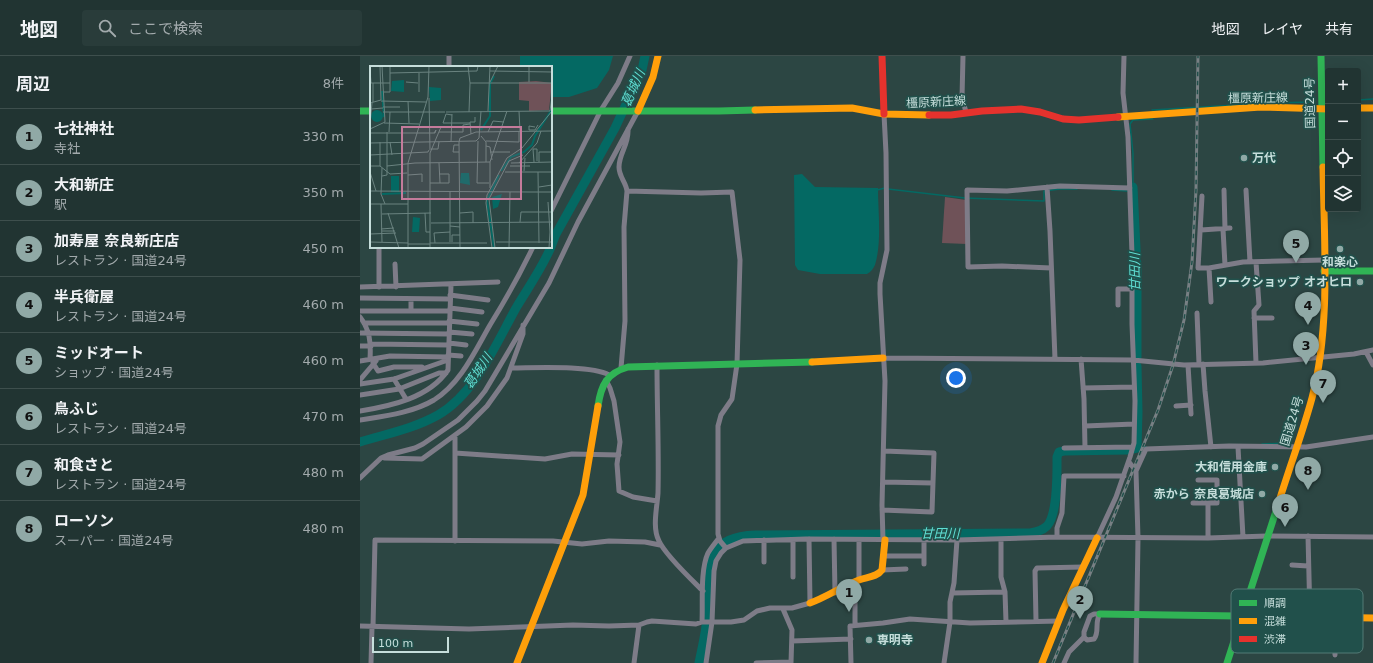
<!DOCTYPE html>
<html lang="ja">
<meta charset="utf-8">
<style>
body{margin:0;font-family:"DejaVu Sans","Noto Sans JP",sans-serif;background:#293c3a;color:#f1f3f6}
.controls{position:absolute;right:12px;top:12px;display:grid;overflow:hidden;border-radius:4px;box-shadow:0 4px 16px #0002}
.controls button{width:36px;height:36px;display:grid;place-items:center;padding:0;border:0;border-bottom:1px solid #3e4f4d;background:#213432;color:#f1f3f6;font:20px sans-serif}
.scale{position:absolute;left:12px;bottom:10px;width:77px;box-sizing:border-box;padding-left:4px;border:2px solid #c6dedb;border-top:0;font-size:11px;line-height:14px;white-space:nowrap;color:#c6dedb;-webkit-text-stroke:3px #21504b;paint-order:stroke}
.you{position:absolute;left:596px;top:322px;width:14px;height:14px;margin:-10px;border:3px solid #fff;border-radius:50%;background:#1a73e8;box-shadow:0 0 0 6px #1a73e833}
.badge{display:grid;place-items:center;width:26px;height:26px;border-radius:50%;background:#90a9a6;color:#111;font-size:13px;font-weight:700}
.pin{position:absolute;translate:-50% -33px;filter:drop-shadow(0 1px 2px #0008)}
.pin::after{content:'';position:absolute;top:21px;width:14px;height:12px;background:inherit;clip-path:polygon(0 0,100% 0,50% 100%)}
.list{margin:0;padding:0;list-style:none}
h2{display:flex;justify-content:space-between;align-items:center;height:52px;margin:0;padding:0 16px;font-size:17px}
h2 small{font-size:13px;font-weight:400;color:#a2aaac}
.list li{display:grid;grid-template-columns:26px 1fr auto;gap:12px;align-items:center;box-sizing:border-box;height:56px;padding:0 16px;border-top:1px solid #3e4f4d}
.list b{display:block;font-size:15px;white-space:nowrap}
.list p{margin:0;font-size:13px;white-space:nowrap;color:#a2aaac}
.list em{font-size:13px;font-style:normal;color:#a2aaac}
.icon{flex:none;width:22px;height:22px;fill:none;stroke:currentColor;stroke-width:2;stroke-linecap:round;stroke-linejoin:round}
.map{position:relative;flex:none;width:1013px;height:607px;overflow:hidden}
header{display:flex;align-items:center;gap:24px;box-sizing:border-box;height:56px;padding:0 20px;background:#213432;border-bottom:1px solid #3e4f4d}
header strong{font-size:19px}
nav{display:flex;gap:22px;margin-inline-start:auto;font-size:14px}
.search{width:280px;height:36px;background:#293c3a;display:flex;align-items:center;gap:10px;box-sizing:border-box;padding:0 14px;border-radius:4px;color:#a2aaac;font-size:15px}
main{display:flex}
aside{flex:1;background:#213432}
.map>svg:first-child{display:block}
.green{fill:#6f5258}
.water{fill:#046963}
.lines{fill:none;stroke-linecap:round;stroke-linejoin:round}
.stream{stroke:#046963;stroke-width:1.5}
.river{stroke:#046963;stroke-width:9}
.street{stroke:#7e7c88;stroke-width:5}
.fast{stroke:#30b455;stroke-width:7}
.slow{stroke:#ff9f0a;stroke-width:7}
.jam{stroke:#e5322d;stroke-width:7}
.rail-casing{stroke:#788084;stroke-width:3}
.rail{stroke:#21504b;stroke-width:1.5;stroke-dasharray:4.5;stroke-linecap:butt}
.poi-dot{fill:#90a9a6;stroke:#21504b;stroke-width:1.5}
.labels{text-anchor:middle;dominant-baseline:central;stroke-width:3.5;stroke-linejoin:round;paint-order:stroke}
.street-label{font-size:12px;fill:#c6dedb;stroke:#21504b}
.poi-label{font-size:12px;font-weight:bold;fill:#c6dedb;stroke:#21504b;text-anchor:end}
.water-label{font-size:13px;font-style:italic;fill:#5fded3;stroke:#21504b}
.inset-river{fill:none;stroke:#046963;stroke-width:2}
.inset-road{fill:none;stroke:#6a8380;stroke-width:1}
.view{fill:#c47b9b;fill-opacity:0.15;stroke:#c47b9b;stroke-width:2}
.inset-edge{fill:none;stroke:#c6dedb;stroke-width:2}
.key{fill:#21504b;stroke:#537b76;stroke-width:1}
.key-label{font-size:11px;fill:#c6dedb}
</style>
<header>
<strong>地図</strong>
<div class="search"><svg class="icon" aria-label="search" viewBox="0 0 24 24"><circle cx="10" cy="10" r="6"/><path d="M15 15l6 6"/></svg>ここで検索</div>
<nav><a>地図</a><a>レイヤ</a><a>共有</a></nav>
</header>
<main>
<aside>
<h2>周辺<small>8件</small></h2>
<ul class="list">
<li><span class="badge">1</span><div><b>七社神社</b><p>寺社</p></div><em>330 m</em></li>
<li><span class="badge">2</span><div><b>大和新庄</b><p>駅</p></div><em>350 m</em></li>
<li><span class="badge">3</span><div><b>加寿屋 奈良新庄店</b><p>レストラン · 国道24号</p></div><em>450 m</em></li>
<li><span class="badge">4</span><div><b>半兵衛屋</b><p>レストラン · 国道24号</p></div><em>460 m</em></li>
<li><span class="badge">5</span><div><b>ミッドオート</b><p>ショップ · 国道24号</p></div><em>460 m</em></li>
<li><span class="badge">6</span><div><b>鳥ふじ</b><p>レストラン · 国道24号</p></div><em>470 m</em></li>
<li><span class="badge">7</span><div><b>和食さと</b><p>レストラン · 国道24号</p></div><em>480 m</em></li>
<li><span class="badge">8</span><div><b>ローソン</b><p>スーパー · 国道24号</p></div><em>480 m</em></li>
</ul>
</aside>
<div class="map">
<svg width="1013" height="607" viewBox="0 0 1013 607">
<rect width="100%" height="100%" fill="#2c4643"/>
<!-- green -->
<path class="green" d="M585 141 606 144 607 188 582 187Z"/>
<!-- water -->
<path class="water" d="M160 0H253L249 14 237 32 209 41H191V11H160Z
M442 118 455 131 518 132C518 156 522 186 515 209 513 213 511 216 507 218H460L438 214 435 209 434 119Z"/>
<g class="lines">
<!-- stream -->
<path class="stream" d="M998 44 1013 43
M792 54 909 47 951 46
M773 131V97L770 68 773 64 793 63
M528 133 605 142 684 145V135L700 133H717
M517 134 525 132
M752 134 767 135
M902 388 926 387
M777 392 786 391"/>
<!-- river -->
<path class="river" d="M773 131 777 213V301
M191 191 196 178 255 72 282 14 285 0
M0 386C26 378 53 373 78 359 115 338 136 288 156 252 168 232 182 212 191 191
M339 607C342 592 346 576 347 561 351 519 338 481 395 479L670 477C676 476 682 475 687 470 698 458 697 417 697 401L699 396 704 395 768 394 777 392 778 356 777 310"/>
<!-- street -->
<path class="street" d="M89 0V11
M603 0 602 42 606 56
M687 131 690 175 695 303
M864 134 865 173
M886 134 890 206
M267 135 341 137 372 136 380 204 377 308 372 343 361 359 358 370V478L360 485 366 492
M842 140 838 212H849L883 206 964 204
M191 155 241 54 258 27 270 0
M863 173 865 209
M841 174 870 172
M35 208 36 231
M691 212 642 210 608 211 607 134 647 135 700 130 770 132
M849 212 851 246
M0 231 138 226
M19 231V192
M90 239 128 244
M0 242 90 243
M758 249V233H772
M90 252 122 256
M0 255H90
M51 255V243
M837 257 839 308
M0 261C10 274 11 287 10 303
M894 262H912
M89 265 117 268
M4 267H89
M89 276 112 278
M0 277 89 278
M89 287 106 289
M11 288 89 289
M0 290H11
M1006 296 1013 309
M88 299 101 300
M523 302 773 304 824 309 903 307 994 298 1013 294
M721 303 724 343 725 392
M0 305 30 300 88 301
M13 307 18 315 34 311H62
M896 307 894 255 899 249 896 206
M843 308 845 335 851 391
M297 309C297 352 299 395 298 437 297 452 292 472 299 485 306 500 331 523 343 535
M828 309 831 358
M152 312C175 312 230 309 249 319
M261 312 265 265 264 171 267 135C266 126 259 121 259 111 259 97 269 89 268 73
M34 323 46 343
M0 324 16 305
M246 324 250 332 254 345 260 386 257 408 259 435 273 441 297 445
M0 328 34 323 88 304
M723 332 774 331
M0 339 39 333 79 317H86
M816 350 831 349
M0 355C31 350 69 342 88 314L91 229
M0 364C25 360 52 357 74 344 101 327 115 295 130 269 146 243 160 218 173 191
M725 370 774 368
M95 379V485
M878 391 883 481
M704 392 773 391
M95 397 185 403 212 398 259 399
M24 402 62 403 106 371 127 350 147 322 163 278V269
M769 406 776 415 778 482 776 607
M776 415 786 393 869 390 946 391 1013 381
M0 422 21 402 28 399 55 392 63 388 98 364 117 345 125 335 189 227 218 166 278 55
M523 426 573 427
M833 447H857V424H838
M848 447V482
M522 454 572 456 574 397 524 395
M948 480 950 561
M697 481V472L702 457 704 420H764
M737 482 756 441 770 401 774 387 775 345 772 268V199L768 81 763 37 764 0
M474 483 475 537
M641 483V521L645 536 646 566
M499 484V524
M523 484 522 449 525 325 520 238V227L527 194 526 97 524 58
M564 484V508
M523 500H564
M404 506V484
M932 509 948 510
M522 514 546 513
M433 521V484
M490 529 495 545V569
M592 537 645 536
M423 553 432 574 431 607
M734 558H740C734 566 740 576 734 583L727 584 724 581V576L730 560Z
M974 561 975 599
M676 565 675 515 677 512 723 511
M342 566C343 547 340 514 348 497 351 492 355 487 359 482
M0 570 109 573 213 569 249 570 279 569 287 566 292 565 336 568 342 566H371L384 564 397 555 410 552H432L450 547 449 483
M13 571 15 484 193 485 222 488 249 485 285 486 300 489
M432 585 491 583
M11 607 12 571
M274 607 279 569
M346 607 352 566 354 515 356 505 361 497 366 492 383 485 446 483 597 484 697 481 848 482 907 480 1013 481
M396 607 431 606
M491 607 490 570 523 567 550 563 610 567 699 565
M584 607 590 566V546L594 527 597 484
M704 607 709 596 724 581"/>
<!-- fast -->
<path class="fast" d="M961 0 963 111
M0 55H11
M191 55H359L395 54
M964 215H1013
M238 350C241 329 247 317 268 311L452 306
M740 558 954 561
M867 607 917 452"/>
<!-- slow -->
<path class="slow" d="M998 52H1013
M395 54 492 52 524 58 569 59
M278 55 293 21 298 0
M758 61 901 51 968 53
M452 306 523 302
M917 452C928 415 942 379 952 342 971 270 964 185 963 111
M450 547C467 541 482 530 499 524 507 521 517 521 522 514L525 484
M954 561 1013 562
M157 607 223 439 238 350
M682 607 703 554 737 482"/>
<!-- jam -->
<path class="jam" d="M522 0 524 58
M569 59H591L622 55 661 53 680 56 703 63 719 64 758 61"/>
<defs>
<path id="rail" d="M693 607 798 354 813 309 824 264 832 206 836 134 838 0"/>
</defs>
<!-- rail casing -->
<use href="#rail" class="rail-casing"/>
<!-- rail -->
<use href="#rail" class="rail"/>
</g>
<!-- markers -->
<g class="poi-dot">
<circle cx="884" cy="102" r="4"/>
<circle cx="980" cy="193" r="4"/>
<circle cx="1000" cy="226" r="4"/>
<circle cx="915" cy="411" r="4"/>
<circle cx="902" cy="438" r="4"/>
<circle cx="509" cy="584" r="4"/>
</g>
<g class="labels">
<!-- street labels -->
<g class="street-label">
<text transform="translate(898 42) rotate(-1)">橿原新庄線</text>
<text transform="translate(576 46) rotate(-3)">橿原新庄線</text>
<text transform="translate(950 47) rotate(-91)">国道24号</text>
<text transform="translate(932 365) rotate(-73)">国道24号</text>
</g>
<!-- poi labels -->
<g class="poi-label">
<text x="892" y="102" text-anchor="start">万代</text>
<text x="980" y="206" text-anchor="middle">和楽心</text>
<text x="992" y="226">ワークショップ オオヒロ</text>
<text x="907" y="411">大和信用金庫</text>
<text x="894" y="438">赤から 奈良葛城店</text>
<text x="517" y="584" text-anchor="start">専明寺</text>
</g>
<!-- water labels -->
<g class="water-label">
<text transform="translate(273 32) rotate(-66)">葛城川</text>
<text transform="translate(775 216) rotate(-91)">甘田川</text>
<text transform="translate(118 315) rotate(-56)">葛城川</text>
<text x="580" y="477">甘田川</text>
</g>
</g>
<!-- overview -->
<g transform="translate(10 10)">
<rect width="182" height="182" fill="#2c4643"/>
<path d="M166 15 182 17 179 44 159 45V35L149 34V16Z" fill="#6f5258"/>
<path d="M34 14V26L21 25 22 15ZM59 21 71 22V34L60 35ZM1 50a6 6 0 1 1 12 0a6 6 0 1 1-12 0ZM91 107H99L100 119 90 117ZM21 110H29V126H21ZM132 128 128 141 123 143 122 131ZM43 151 50 152 49 166H42Z" fill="#046963"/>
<path class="inset-river" d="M12 25 14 51M111 64 120 50V18L124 10M131 105 141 91 154 86 162 79 165 70 182 43M12 128 36 127M124 182 117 134 129 109"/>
<path class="inset-road" d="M98 0 100 17 99 46M159 0V16M0 4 1 17M120 5 182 6M20 7 107 5 108 0M36 16 48 17M120 16 128 0M0 17H20M3 17V36M100 17H182M13 26H20V0M49 26V7M59 32 60 84M11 35 56 36M38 35 39 57M0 37 11 34 10 0M13 41H30M1 43 13 42M118 45 120 0M149 45 150 65M13 46H75M76 46 180 45 182 30M82 49 76 48 73 57H100M14 57 49 58M0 58 2 37M165 61 159 60V64H165L168 59M0 63 15 56 12 0M19 66 20 46M69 66H93V59L100 58M118 66 123 55 134 56M0 67H64L66 64 65 67H64M101 68 100 56H105V51M0 70V89M111 70 116 76V96M108 75 107 117H119M116 75 149 76V65M20 76 22 89M81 76 82 48M89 76 90 182M89 76 90 72 106 66 182 65M0 77 106 75 109 72 111 45M116 80 120 81 122 94M61 83H68L69 76M163 83H167V95M163 83 164 96M89 86H83L84 79H89M120 86H140M0 89 58 86 59 84M169 96V86H182M69 97 70 117M141 97 182 96M149 97 167 77 171 65M0 100H10L20 108 37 107M10 100V76M17 100 45 97 120 96 137 45M140 100H160M12 102 11 128 15 138M154 105 155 92M0 106 6 125M135 106H182M168 106 169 177M38 109 52 108V116M12 110 17 109V66M60 117H79V108H69M169 121 182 119M120 122V96M0 125 159 126M80 126V160L90 161M159 126H182M178 136 180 166M0 138H38M11 138 12 176M18 147 29 182M55 147 56 166H60M90 147 103 146V157M12 148 61 147M150 156 151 146H182M61 157 182 156M80 160V176M11 163 24 162M12 165H25M0 168 26 167M0 176 38 177M82 176V169H90M126 176H182M60 177H117M65 177 64 167 80 166M38 178H60M38 182V97L58 31 59 0M60 182V87L71 61H82M122 182 116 137 117 129 137 92 152 82 182 45M125 182 119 133 139 95 153 89M139 182 140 126M179 182 180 166"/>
<path class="view" d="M32 61H151V133H32Z"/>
<rect width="182" height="182" class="inset-edge"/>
</g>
<!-- legend -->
<rect x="871" y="533" width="132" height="64" rx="6" class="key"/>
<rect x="879" y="544" width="18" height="6" fill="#30b455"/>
<rect x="879" y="562" width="18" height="6" fill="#ff9f0a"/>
<rect x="879" y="580" width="18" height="6" fill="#e5322d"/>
<g class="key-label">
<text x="904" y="551">順調</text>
<text x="904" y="569">混雑</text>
<text x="904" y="587">渋滞</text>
</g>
</svg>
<div class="controls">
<button>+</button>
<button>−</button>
<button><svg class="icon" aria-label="locate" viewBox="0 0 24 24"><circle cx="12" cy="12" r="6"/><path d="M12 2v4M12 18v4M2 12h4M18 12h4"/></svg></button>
<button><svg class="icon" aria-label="layers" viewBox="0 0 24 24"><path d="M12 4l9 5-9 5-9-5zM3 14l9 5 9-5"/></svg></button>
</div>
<div class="scale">100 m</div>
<div class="you"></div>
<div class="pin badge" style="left:489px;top:556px">1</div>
<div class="pin badge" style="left:720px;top:563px">2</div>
<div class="pin badge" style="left:946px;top:309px">3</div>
<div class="pin badge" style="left:948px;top:269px">4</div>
<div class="pin badge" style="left:936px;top:207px">5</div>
<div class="pin badge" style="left:925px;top:471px">6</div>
<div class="pin badge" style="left:963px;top:347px">7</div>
<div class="pin badge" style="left:948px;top:434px">8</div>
</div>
</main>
